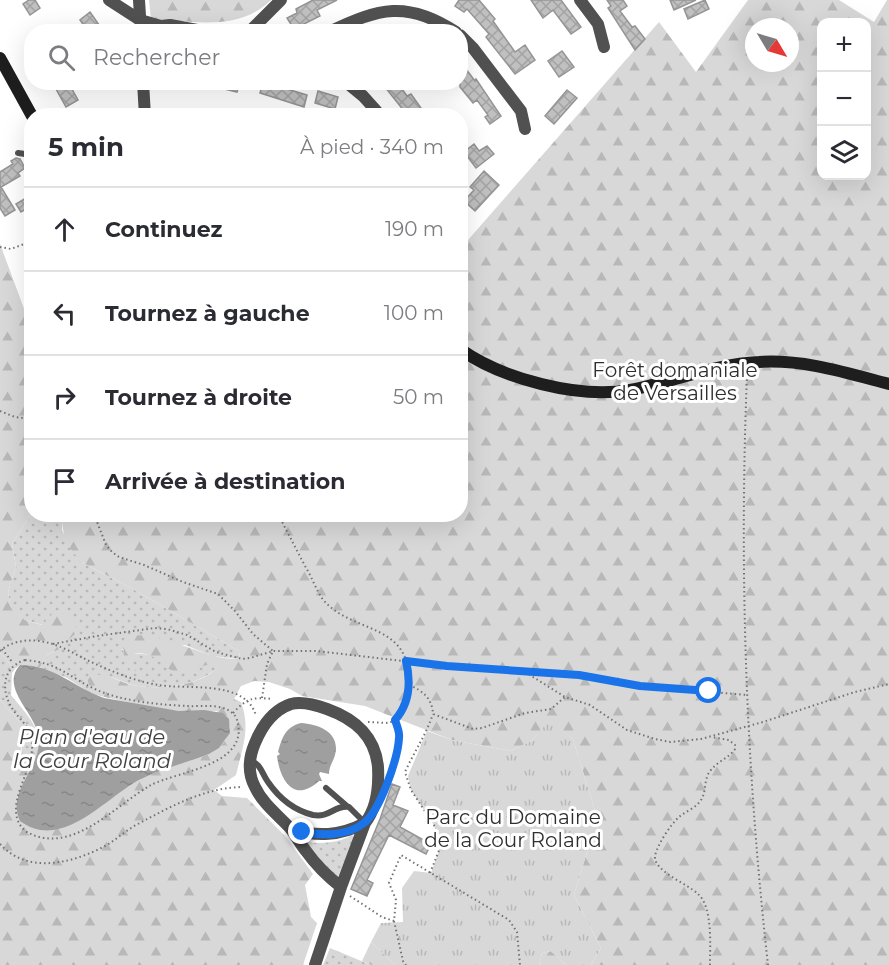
<!DOCTYPE html>
<html lang="fr">
<meta charset="utf-8">
<style>
body{margin:0;font-family:Montserrat,sans-serif;background:#f2f2f3;color:#2b2b33}
.controls{position:absolute;right:18px;top:18px;display:grid;overflow:hidden;border-radius:12px;box-shadow:0 6px 24px #0002}
.controls button{width:54px;height:54px;display:grid;place-items:center;padding:0;border:0;border-bottom:2px solid #e1e1e2;background:#fff;color:#2b2b33;font:30px sans-serif}
.compass{position:absolute;left:745px;top:18px;width:54px;height:54px;border-radius:50%;background:#fff;box-shadow:0 6px 24px #0002;rotate:128deg}
.stop{position:absolute;width:18px;height:18px;margin:-14px;border:4px solid #1a73e8;border-radius:50%;background:#fff}
.stop.end{background:#1a73e8;border-color:#fff;box-shadow:0 2px 6px #0008}
.list{margin:0;padding:0;list-style:none}
h2{display:flex;justify-content:space-between;align-items:center;height:78px;margin:0;padding:0 24px;font-size:26px}
h2 small{font-size:20px;font-weight:400;color:#7c7c81}
.list li{display:grid;grid-template-columns:39px 1fr auto;gap:18px;align-items:center;box-sizing:border-box;height:84px;padding:0 24px;border-top:2px solid #e1e1e2}
.list b{display:block;font-size:22px;white-space:nowrap}
.list em{font-size:20px;font-style:normal;color:#7c7c81}
.icon{flex:none;width:33px;height:33px;fill:none;stroke:currentColor;stroke-width:2;stroke-linecap:round;stroke-linejoin:round}
.map{position:relative;flex:none;width:889px;height:965px;overflow:hidden}
.search{position:absolute;background:#fff;box-shadow:0 6px 24px #0002;left:24px;top:24px;width:444px;height:66px;display:flex;align-items:center;gap:15px;box-sizing:border-box;padding:0 21px;border-radius:24px;color:#7c7c81;font-size:22px}
.panel{position:absolute;background:#fff;box-shadow:0 6px 24px #0002;left:24px;top:108px;width:444px;height:414px;border-radius:24px}
.map>svg:first-child{display:block}
.grass{fill:url(#grass-dots)}
.forest{fill:url(#forest-firs);fill-rule:evenodd}
.park{fill:url(#park-tufts)}
.water{fill:url(#water-ripples)}
.building{fill:url(#building-cross-hatch);stroke:#959595;stroke-width:1.5}
.lines{fill:none;stroke-linecap:round;stroke-linejoin:round}
.path{stroke:#737373;stroke-width:2;stroke-dasharray:1.5 3;stroke-linecap:butt}
.lane{stroke:#515151;stroke-width:6}
.street{stroke:#515151;stroke-width:12}
.secondary{stroke:#1e1e1e;stroke-width:12}
.route{stroke:#1a73e8;stroke-width:8}
.labels{text-anchor:middle;dominant-baseline:central;stroke-width:6;stroke-linejoin:round;paint-order:stroke}
.park-label{font-size:20px;fill:#2f2f2f;stroke:#fff}
.water-label{font-size:21px;font-style:italic;fill:#404040;stroke:#fff}
</style>
<div class="map">
<svg width="889" height="965" viewBox="0 0 889 965">
<defs>
<pattern id="grass-dots" width="8" height="8" patternUnits="userSpaceOnUse" patternTransform="scale(1.5)"><rect width="8" height="8" fill="#d8d8d8"/><path d="M2 2h.1M6 6h.1" fill="none" stroke="#b8b8b8" stroke-width="1.8" stroke-linecap="round"/></pattern>
<pattern id="forest-firs" width="22" height="20" patternUnits="userSpaceOnUse" patternTransform="scale(1.5)"><rect width="22" height="20" fill="#d8d8d8"/><path d="M5 1l3.5 6h-7zM16 11l3.5 6h-7z" fill="#b8b8b8"/></pattern>
<pattern id="park-tufts" width="24" height="20" patternUnits="userSpaceOnUse" patternTransform="scale(1.5)"><rect width="24" height="20" fill="#d8d8d8"/><path d="M3 7l-1-3M5 7V3M7 7l1-3M15 17l-1-3M17 17v-4M19 17l1-3" fill="none" stroke="#b8b8b8"/></pattern>
<pattern id="water-ripples" width="26" height="14" patternUnits="userSpaceOnUse" patternTransform="scale(1.5)"><rect width="26" height="14" fill="#9f9f9f"/><path d="M2 4q2-2 4 0t4 0M15 11q2-2 4 0t4 0" fill="none" stroke="#878787"/></pattern>
<pattern id="building-cross-hatch" width="8" height="8" patternUnits="userSpaceOnUse" patternTransform="scale(1.5)"><rect width="8" height="8" fill="#c0c0c0"/><path d="M0 0l8 8M0 8l8-8" fill="none" stroke="#a3a3a3"/></pattern>
</defs>
<rect width="100%" height="100%" fill="#fff"/>
<!-- grass -->
<path class="grass" d="M31 514 50 515 62 522V531L81 562 133 589 239 651 240 659 212 656 185 645 122 649 136 672 130 662 133 653 151 655 163 663 188 671 208 663 216 664 218 667C198 687 159 690 133 685 124 683 118 679 111 677 104 675 94 678 88 678L92 694 67 678 40 667 48 654 58 650 43 625 25 620 11 609 8 592 16 566 12 544Z
M0 653 15 669 12 673 11 695C29 718 48 732 34 764L19 766 22 748 19 721 0 700Z
M350 833 354 837 338 877H336L304 841 306 839 307 842C322 844 335 843 349 837Z
M330 948 371 965H323Z"/>
<!-- forest -->
<path class="forest" d="M149 0H271C239 32 193 21 151 19Z
M748 0H839L874 22 887 0H889V965H591L601 948 574 895 587 852 599 824 573 739 550 721 531 741 511 751 452 740 365 706 302 696 290 689 269 682 254 681 241 686 234 699 241 702C251 729 242 749 236 775L214 790 222 796 247 798 286 837 313 874 305 885 311 917 317 923 303 965H0V700L19 721 23 736 19 766 34 764 17 798 45 830C84 826 106 798 139 780 160 769 186 763 209 754 220 747 229 740 230 726L217 711H179L143 706 92 694 87 678C105 669 115 681 132 685 158 690 198 687 217 668L216 664C202 663 191 674 178 672 160 669 160 652 134 653L130 662 137 672 133 673C124 663 122 652 124 639 141 626 192 650 211 655 220 658 231 659 240 659L239 651 133 589 81 562 65 542 62 522 50 515 460 514 461 248 659 22 696 72ZM822 22H866V176H822ZM754 27H790V63H754Z
M0 244 32 330 31 514 12 544 16 566 8 592 11 608 25 620 42 625 53 613 66 614 76 625V633L58 650 48 654 40 667 20 665 15 669 0 653Z
M371 942 395 965H371L362 961Z
M551 951 566 965H539L542 953Z"/>
<!-- park -->
<path class="park" d="M550 720 573 739 599 824 587 852 574 895 601 948 591 965H566L551 951 542 953 539 965H395L371 942 381 923 403 922 402 888 414 871 431 873 440 848 434 825 411 790 408 776 427 731 452 740 511 751 531 741Z"/>
<!-- water -->
<path class="water" d="M20 665C55 665 73 687 104 698L179 711 204 710 223 713 229 719 230 733 219 748 209 754C186 763 161 769 139 780 105 798 62 852 20 821 5 789 45 767 38 734 33 711 0 687 20 665Z
M301 723C319 724 341 733 335 755 333 762 329 766 329 774L320 772 319 774 322 781H319C294 804 280 780 277 756L280 754 278 752C282 738 285 727 301 723Z"/>
<!-- building -->
<path class="building" d="M29 0H35L40 8 30 15 23 4Z
M313 0H337L317 10 320 16 294 29 287 18 297 13 296 9Z
M459 0H479L495 19 493 21 515 52 525 45 535 60 515 74 486 37 489 34 467 9 464 12 455 6Z
M531 0H561L581 27 571 34 553 10 543 18Z
M607 0H623L627 6 620 11 632 27 635 26 645 39 635 50 608 8 611 6Z
M670 0H696L674 10Z
M705 0 709 9 688 19 684 9Z
M90 12 104 32H88L80 20Z
M562 51 574 67 559 77 548 61Z
M460 61 475 81 476 79 501 116 490 124 485 117 488 115 477 100 473 103 460 87Z
M68 82 78 100 66 107 56 89Z
M213 82H240L237 92 212 86Z
M263 82H278L277 86 307 95 304 107 260 93Z
M381 82H397L407 96 411 94 421 108 408 116Z
M567 90 577 98 554 124 545 116Z
M318 91 338 97 335 109 315 103Z
M474 144 479 151 487 146 494 154 476 168 464 152Z
M16 158 20 159 25 168 18 173 20 176 1 187 15 210 5 216 0 208V172L13 164 11 161Z
M484 171 499 185 475 211 464 201 474 190 470 187Z
M26 198 31 206 21 212 16 204Z
M392 784 400 787 393 805 408 811 400 827 431 844 426 854 389 835 367 880 373 883 367 896 351 889 380 819Z"/>
<g class="lines">
<!-- path -->
<path class="path" d="M0 247 11 249 32 241
M747 375C739 572 746 769 768 965
M0 411 15 417 32 419
M94 514 106 545 112 552 119 557 144 565 183 582 218 594 235 611 253 634 273 651 267 664 262 698
M278 514C289 535 299 555 310 575 315 585 319 596 326 603 356 633 407 624 409 678 409 694 406 708 395 720L400 736 390 773
M53 644 97 636 155 628 167 629 187 635 216 652 242 659 250 658 273 651H316L447 666 579 675 640 686 747 695
M2 649 13 663
M0 651C10 642 25 639 39 641 57 643 73 653 89 661 111 671 134 681 158 685 187 690 246 679 256 716
M25 660C60 663 68 677 97 690 121 701 161 705 188 706 204 707 225 702 236 717 254 765 178 771 151 785 115 805 71 858 25 831 0 807 35 772 32 742 31 731 24 723 17 715 0 695 0 668 25 660Z
M525 672 565 697 590 705 627 730 655 739 670 742 701 739 763 722 855 692 889 684
M409 685C423 691 432 698 433 714L473 729 482 728 525 713 551 709 565 697
M233 713C247 698 252 697 273 699
M368 722 389 723 395 720
M0 844C28 875 73 863 105 846 116 840 125 831 136 825 170 807 203 788 242 787
M430 873 440 848 434 825 411 790 405 772C414 752 426 735 433 714
M350 896 382 917 394 921 396 900 389 883 401 855 509 920 517 932 520 965
M394 921 403 961 406 965
M710 965C710 946 713 907 698 894 688 884 653 871 655 856 657 845 671 824 679 817 686 811 696 808 701 800 707 791 703 779 711 770 718 761 729 758 735 749V745L729 740 711 737"/>
<!-- lane -->
<path class="lane" d="M18 153 25 154 32 161
M31 195H32
M251 761C261 764 262 774 268 782 279 798 293 810 313 815 330 818 334 805 349 807L365 823
M326 788 348 807"/>
<!-- street -->
<path class="street" d="M109 0 140 20 161 26 168 32
M139 0 141 32
M580 0 598 24 604 47
M161 26 170 25 208 32
M249 32 281 0
M329 32C379 8 407 0 456 32
M460 35 473 48 521 111 525 129
M143 82 145 116
M346 82 363 96 381 116
M291 829C317 837 340 836 365 823
M315 965 341 887 365 823C377 808 379 786 378 767 375 736 355 719 327 709 316 705 303 701 291 704 273 710 262 726 255 743 249 757 247 772 255 787 263 804 278 815 290 828 296 835 300 844 306 851 316 865 327 876 341 887"/>
<!-- secondary -->
<path class="secondary" d="M0 58 32 116
M460 349C502 379 579 399 630 390 673 382 715 364 759 362 803 359 847 373 889 384"/>
</g>
<g class="lines">
<!-- route -->
<path class="route" d="M302 832C321 836 348 836 364 823 380 811 398 758 399 738 400 732 397 726 395 720 410 703 411 682 406 661L447 666 579 675 640 686 709 691"/>
</g>
<g class="labels">
<!-- park labels -->
<g class="park-label">
<text x="675" y="370">Forêt domaniale<tspan x="675" dy="23">de Versailles</tspan></text>
<text x="513" y="817">Parc du Domaine<tspan x="513" dy="23">de la Cour Roland</tspan></text>
</g>
<!-- water labels -->
<g class="water-label">
<text x="92" y="736">Plan d'eau de<tspan x="92" dy="24">la Cour Roland</tspan></text>
</g>
</g>
</svg>
<div class="controls">
<button>+</button>
<button>−</button>
<button><svg class="icon" aria-label="layers" viewBox="0 0 24 24"><path d="M12 4l9 5-9 5-9-5zM3 14l9 5 9-5"/></svg></button>
</div>
<svg class="compass" viewBox="-18 -18 36 36"><path d="M0-13l5 13h-10z" fill="#e53935"/><path d="M0 13l5-13h-10z" fill="#7c7c81"/></svg>
<div class="stop" style="left:709px;top:691px"></div>
<div class="stop end" style="left:302px;top:832px"></div>
<div class="search"><svg class="icon" aria-label="search" viewBox="0 0 24 24"><circle cx="10" cy="10" r="6"/><path d="M15 15l6 6"/></svg>Rechercher</div>
<section class="panel">
<h2>5 min<small>À pied · 340 m</small></h2>
<ul class="list">
<li><svg class="icon" aria-label="ahead" viewBox="0 0 24 24"><path d="M12 20V5M6 11l6-6 6 6"/></svg><div><b>Continuez</b></div><em>190 m</em></li>
<li><svg class="icon" aria-label="left" viewBox="0 0 24 24"><path d="M17 20v-9H6M10 6l-5 5 5 5"/></svg><div><b>Tournez à gauche</b></div><em>100 m</em></li>
<li><svg class="icon" aria-label="right" viewBox="0 0 24 24"><path d="M7 20v-9h11M14 6l5 5-5 5"/></svg><div><b>Tournez à droite</b></div><em>50 m</em></li>
<li><svg class="icon" aria-label="arrive" viewBox="0 0 24 24"><path d="M6 21V4h12l-3 4 3 4H6"/></svg><div><b>Arrivée à destination</b></div></li>
</ul>
</section>
</div>
